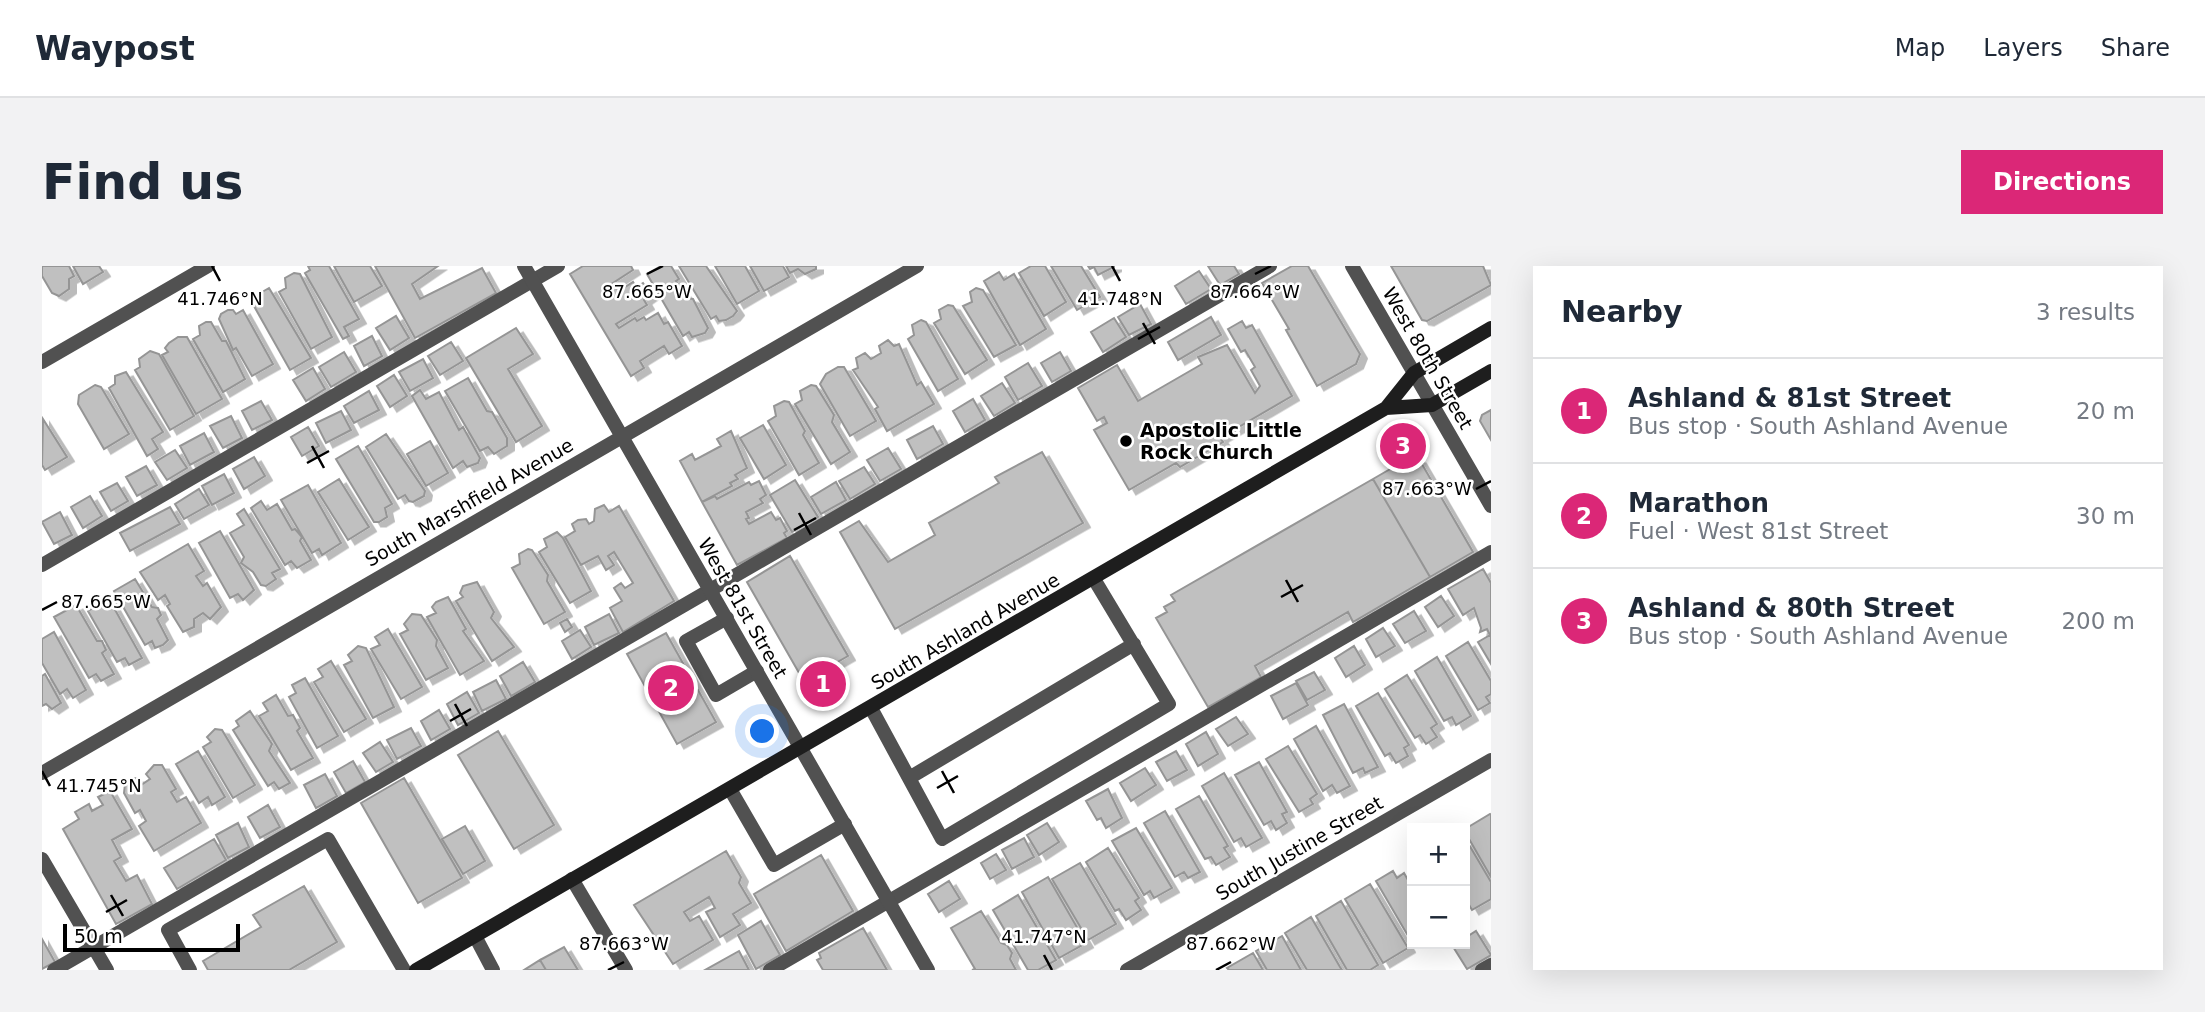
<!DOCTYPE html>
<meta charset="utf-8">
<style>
body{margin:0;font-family:"DejaVu Sans",sans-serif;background:#f2f2f3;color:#1f2937}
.controls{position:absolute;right:21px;bottom:21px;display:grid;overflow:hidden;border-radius:0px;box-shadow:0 7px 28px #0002}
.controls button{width:63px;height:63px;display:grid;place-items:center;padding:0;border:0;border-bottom:2px solid #e0e1e3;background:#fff;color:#1f2937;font:35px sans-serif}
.scale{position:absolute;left:21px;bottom:18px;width:177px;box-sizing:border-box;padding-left:7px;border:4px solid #000;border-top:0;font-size:19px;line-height:24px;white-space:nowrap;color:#000;-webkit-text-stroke:5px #fff;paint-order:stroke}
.you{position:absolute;left:721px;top:466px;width:24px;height:24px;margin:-18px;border:5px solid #fff;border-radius:50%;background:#1a73e8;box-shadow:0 0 0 10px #1a73e833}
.badge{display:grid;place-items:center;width:46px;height:46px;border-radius:50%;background:#db2777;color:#fff;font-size:23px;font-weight:700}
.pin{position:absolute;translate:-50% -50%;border:4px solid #fff;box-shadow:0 2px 7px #0006}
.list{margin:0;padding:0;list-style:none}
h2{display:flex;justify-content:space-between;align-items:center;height:91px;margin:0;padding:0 28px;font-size:30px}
h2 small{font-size:23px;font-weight:400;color:#747a83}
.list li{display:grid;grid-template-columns:46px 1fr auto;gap:21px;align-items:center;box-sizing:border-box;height:105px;padding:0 28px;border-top:2px solid #e0e1e3}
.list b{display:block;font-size:26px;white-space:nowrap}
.list p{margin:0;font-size:23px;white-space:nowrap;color:#747a83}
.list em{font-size:23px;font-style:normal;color:#747a83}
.map{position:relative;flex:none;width:1449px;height:704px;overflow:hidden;border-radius:0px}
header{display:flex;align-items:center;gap:42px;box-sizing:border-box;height:98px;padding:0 35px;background:#fff;border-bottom:2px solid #e0e1e3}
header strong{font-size:33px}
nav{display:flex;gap:38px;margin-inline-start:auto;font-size:24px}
.intro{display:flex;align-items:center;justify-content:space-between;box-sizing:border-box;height:168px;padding:0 42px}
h1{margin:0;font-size:49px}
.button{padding:18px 32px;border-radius:0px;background:#db2777;color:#fff;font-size:24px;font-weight:700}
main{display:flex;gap:42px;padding:0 42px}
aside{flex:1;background:#fff;border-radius:0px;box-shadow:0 7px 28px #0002}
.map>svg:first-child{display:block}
.building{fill:#c0c0c0;stroke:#959595;stroke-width:2;filter:url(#shadow)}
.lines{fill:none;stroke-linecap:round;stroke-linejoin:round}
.lane{stroke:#515151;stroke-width:14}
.street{stroke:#515151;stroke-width:14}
.secondary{stroke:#1e1e1e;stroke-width:14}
.ticks{fill:none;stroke:#000;stroke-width:2.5}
.poi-dot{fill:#000;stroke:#fff;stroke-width:2.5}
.labels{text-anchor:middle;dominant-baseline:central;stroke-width:5;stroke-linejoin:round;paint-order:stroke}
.street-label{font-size:19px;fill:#000;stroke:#fff}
.poi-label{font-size:19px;font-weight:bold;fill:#000;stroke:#fff;text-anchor:start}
.ticks-label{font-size:18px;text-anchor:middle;fill:#000;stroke:#fff;stroke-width:5;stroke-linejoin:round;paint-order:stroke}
</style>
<header>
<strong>Waypost</strong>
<nav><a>Map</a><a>Layers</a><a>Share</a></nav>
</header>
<div class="intro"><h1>Find us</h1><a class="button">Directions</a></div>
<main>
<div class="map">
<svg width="1449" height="704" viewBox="0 0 1449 704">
<defs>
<filter id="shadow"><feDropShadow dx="7" dy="4.5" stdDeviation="0" flood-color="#0004"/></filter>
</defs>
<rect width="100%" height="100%" fill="#fff"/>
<!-- building -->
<path class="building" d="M0 0H27L32 10 27 13V23L17 30 10 27 0 10Z
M31 0H57L61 6 41 18Z
M266 0H287L317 53 302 61 307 70 301 73 263 7 268 4Z
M292 0H328L340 20 312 36Z
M333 0H396L370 18 378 33 440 2 454 27 373 72Z
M541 0H589L591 4 568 19 571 22 580 23 591 16 594 21 601 17 609 29 602 34 605 39 574 58 577 62 593 52 595 55 602 51 604 54 616 47 622 58 626 56 640 80 627 88 622 80 598 95 602 102 589 110 528 8Z
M619 0H629L637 13 634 15 645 32 651 33 666 62 663 67 650 71 647 66 641 70 605 8Z
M637 0H664L695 45 691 50 684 54 677 55 674 50 669 53Z
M673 0H703L717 25 695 38Z
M708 0H741L747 11 722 25Z
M744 0H774V3L763 8 756 3 748 7Z
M989 0H1003L1024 36 1002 50 977 7Z
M1009 0H1039L1058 31 1035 44Z
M1046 0H1072V1L1056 9 1052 1 1048 3Z
M1166 0H1192L1197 8 1178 19Z
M1250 0H1266L1318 88 1314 98 1275 120 1244 64 1247 63 1220 17Z
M1349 0H1441L1449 19 1385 55 1380 54Z
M1157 5 1169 23 1144 38 1133 20Z
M957 6 962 14 972 8 1004 63 978 79 942 15Z
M252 7 258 8 290 71 269 83 237 26 244 22 243 12Z
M227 22 269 92 248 104 208 33Z
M934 22 941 24 974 79 952 91 921 40 930 36 928 26Z
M1098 38 1109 58 1087 69 1076 51Z
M906 39 911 40 945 94 923 108 892 57 899 53 897 44Z
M186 44H191L194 48 201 44 231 98 210 110 194 82 191 84 177 53 179 48Z
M354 50 367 72 348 84 334 62Z
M1169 51 1179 69 1136 94 1126 76Z
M1072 52 1084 71 1061 86 1049 66Z
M879 54 884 56 916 113 896 125 866 73 872 69 870 59Z
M1200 55 1204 62 1210 59 1250 130 1178 172 1181 176 1138 201 1134 197 1087 224 1052 164 1065 157 1062 151 1055 155 1036 122 1075 99 1096 135 1160 98 1156 91 1185 79 1213 127 1218 120 1209 104 1213 101 1203 84 1199 86 1186 63Z
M164 56H169L180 75H184L203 113 181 126 151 73 158 69 157 60Z
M474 62 491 88 466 103 500 160 474 176 424 92Z
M330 70 340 90 322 100 312 80Z
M136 71H145L180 133 154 148 120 89 126 86 123 82 127 77Z
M846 74 852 80 857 78 875 119 879 116 892 138 845 165 833 143 836 141 811 104 816 102 814 92 823 87 829 93 839 87 837 80Z
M409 76 421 95 398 109 386 90Z
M108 85 117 88 152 150 128 164 93 104 98 101 97 93Z
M302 86 314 106 289 121 277 101Z
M1018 86 1029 105 1010 116 999 97Z
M381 93 391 112 368 125 357 106Z
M986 97 1000 120 976 134 963 111Z
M796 101H802L834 155 808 170 778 118 784 108Z
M271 102 283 123 264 135 251 114Z
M84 106 121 166 110 173 116 183 105 190 67 122 73 118V110Z
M352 109 365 130 348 141 335 120Z
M426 112 445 145 450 146 465 172V180L452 188 446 181 438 185 403 125Z
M960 117 973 137 952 150 939 130Z
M53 119 59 121 87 168 62 183 36 138 37 129Z
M769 119 774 120 792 149 790 156 808 186 789 198 753 138 760 134 758 125Z
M378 124 384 133 397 126 417 164 421 161 438 192 436 197 425 201 421 195 411 202 370 130Z
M327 125 337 144 312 157 302 140Z
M931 133 943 154 923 166 911 145Z
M219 135 230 154 210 164 200 145Z
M742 135 747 136 763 165 761 169 777 197 757 209 726 155 734 150 732 140Z
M1449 144V174L1438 155 1440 149Z
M299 145 309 164 284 177 274 157Z
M189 150 200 172 181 182 168 160Z
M1 153 25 191 3 204 0 199Z
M721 159 744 199 722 213 698 172Z
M891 160 901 178 875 193 865 174Z
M266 161 277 180 260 190 249 171Z
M689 165 705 202 693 209 696 213 688 217 690 220 660 236 638 195 650 188 653 194 679 180 675 173Z
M162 167 172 186 148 199 138 180Z
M344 168 383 225 382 230 371 236 367 235 363 229 356 233 324 181Z
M388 175 406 207 384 220 365 188Z
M316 180 350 238 343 242 345 251 337 256H332L294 193Z
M846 182 859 203 838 215 825 194Z
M133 184 145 202 125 214 113 196Z
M1000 186 1041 257 853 363 798 266 817 255 846 296 893 269 887 257 957 217 953 211Z
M212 191 223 210 202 223 191 203Z
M1369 191 1377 193 1431 286 1388 311 1331 213Z
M104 200 115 219 95 230 84 211Z
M822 201 833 218 808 233 797 215Z
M182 208 192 227 170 239 160 220Z
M297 213 327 261 306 274 276 226Z
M1331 213 1388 311 1311 356 1306 346 1213 400 1219 411 1166 441 1114 352 1125 346 1122 341 1133 335 1129 329Z
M753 214 776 251 750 266 728 229Z
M717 215 724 229 718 233 721 237 704 246 707 252 704 253 707 258 729 246 734 254 738 252 745 265 742 267 745 272 695 299 660 236 673 230 675 233 707 216 709 219Z
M794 216 804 234 779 248 769 231Z
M75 217 86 235 69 245 58 226Z
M266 219 299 277 280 289 277 283 270 287 239 234Z
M157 223 167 239 142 253 133 238Z
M48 230 60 250 41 262 29 241Z
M219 235 225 244 235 238 250 264 253 263 260 271 258 275 269 294 255 302 249 295 243 299 209 242Z
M562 239 567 246 577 240 632 335 581 366 568 342 580 335 572 322 579 317 583 322 591 317 572 286 566 290 572 299 564 304 556 290 539 299 523 271 533 265 530 258 536 254 544 253 547 258 552 255 553 243Z
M128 241 138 258 88 285 78 267Z
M202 243 238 303 230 307 234 313 224 320 219 319 211 306 199 297 202 291 188 267 202 259 195 248Z
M18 246 30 269 12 278 0 256Z
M178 265 212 324 201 334 196 328 188 332 157 277Z
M515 266 521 272 549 325 528 337 497 286 505 281 502 273Z
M146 278 162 305 154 310 161 320 165 317 179 341 168 353 161 347 152 353V361L141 366 125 340 128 338 123 329 116 334 98 306Z
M486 283 490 284 506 309 505 315 523 346 502 358 470 302 478 298 477 288Z
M748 290 806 390 766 413 760 412 705 316Z
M1441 303 1449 317V398L1436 376 1448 369 1445 363 1438 366 1439 362 1432 342 1421 349 1406 323Z
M93 313 110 341 116 342 119 349 115 353 126 374 121 379 113 382 110 375 103 379 72 325Z
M435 316 452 346 449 352 472 381 450 395 414 335 421 331 418 327 421 320Z
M1399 330 1412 350 1396 361 1383 341Z
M406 331 424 363 421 365 442 395 418 409 385 351 394 347 390 341 394 336Z
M67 333 100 392 87 399 83 392 75 396 46 345Z
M34 339 55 375H60L64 384 60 387 72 408 59 415 54 408 47 412 12 351Z
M1372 345 1384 365 1363 377 1351 358Z
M370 348 379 349 395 374 394 380 406 402 384 414 358 368 366 364 362 358Z
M567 348 577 367 552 379 543 361Z
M525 353 530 361 523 366 518 357Z
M1341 362 1353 380 1334 391 1324 373Z
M346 363 380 421 359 433 329 383 338 379 333 371Z
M538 364 549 381 530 393 520 375Z
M12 366 44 424 31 432 25 423 18 428 0 397V373Z
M624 367 674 456 635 478 585 388Z
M1426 376 1449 415V428L1444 431 1448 437 1436 444 1404 390Z
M316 380 324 382 352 441 331 452 302 399 310 395 306 389Z
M1312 380 1323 399 1304 411 1293 392Z
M1395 391 1429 450 1414 459 1410 451 1402 455 1373 405Z
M289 395 324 453 302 466 272 416 281 411 276 403Z
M481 396 493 416 469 430 458 410Z
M1272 406 1283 424 1265 434 1254 415Z
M3 408 19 437 10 443 4 438 0 440V410Z
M1365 409 1395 458 1389 462 1395 471 1384 478 1378 469 1373 472 1343 423Z
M263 412 296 470 275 482 247 431 254 427 250 419Z
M454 414 464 433 440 445 431 426Z
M1254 417 1266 439 1241 453 1229 430Z
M425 426 437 447 416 459 405 438Z
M1336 427 1367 479 1362 482 1366 490 1354 497 1348 487 1343 490 1314 440Z
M234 429 246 450 251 449 258 462 255 465 271 492 249 504 217 450 226 445 221 437Z
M1302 438 1336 501 1323 507 1321 502 1311 507 1281 449Z
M397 444 408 463 389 474 379 455Z
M208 445 230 478 227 485 248 517 237 523 232 516 226 520 191 464 197 460 194 455Z
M1194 451 1206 468 1186 480 1174 463Z
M1274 460 1308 520 1295 527 1290 519 1281 525 1252 473Z
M369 462 379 480 355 493 345 474Z
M173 463 180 464 213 519 191 532 161 481 169 476 165 471Z
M456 465 512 559 472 583 416 489Z
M1164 466 1176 488 1156 500 1144 478Z
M338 476 351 496 334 506 321 487Z
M1246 480 1275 528 1268 533 1271 538 1257 546 1224 493Z
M156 485 183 531 170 539 166 531 157 537 134 498Z
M1134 485 1145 504 1125 515 1114 496Z
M311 495 323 516 304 527 292 506Z
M1217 496 1245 546 1240 548 1245 557 1234 564 1229 555 1222 559 1193 509Z
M112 499H120L134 523 129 526 135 536 144 531 159 557 112 585 97 560 104 555 98 544 93 547 82 527 83 518 88 513 95 512 99 519 108 513 104 508Z
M1103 502 1114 519 1089 535 1078 517Z
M1182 507 1220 572 1204 581 1199 572 1192 576 1160 520Z
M283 508 295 530 274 542 262 519Z
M362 512 420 612 376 637 319 537Z
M1066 523 1080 552 1064 562 1059 552 1055 554 1044 535Z
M68 525 90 563 70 574 79 591 72 595 84 615 95 609 110 638 74 658 21 563 37 553 33 546 47 538 50 545 61 539 56 531Z
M1157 530 1186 580 1182 582 1188 591 1174 599 1169 591 1163 593 1134 543Z
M226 539 238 561 218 572 206 551Z
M1123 545 1158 606 1146 612 1142 606 1133 611 1102 557Z
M1448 548 1449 549V611L1423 566V563Z
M196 557 207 581 186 592 174 569Z
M1005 557 1017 576 997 589 985 569Z
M423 560 443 595 421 608 400 573Z
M1094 562 1130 622 1112 632 1108 625 1102 629 1070 575Z
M982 572 992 591 970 603 960 584Z
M1423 572 1449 616V633L1430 644 1423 632Z
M172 573 184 594 135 623 122 602Z
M1066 582 1097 632 1093 635 1099 644 1084 654 1077 643 1073 645 1044 596Z
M684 585 699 611 697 617 709 637 691 648 698 659 678 671 664 646 673 642 667 631 642 646 648 655 657 650 671 674 631 698 592 639Z
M954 588 964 604 948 613 939 597Z
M779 589 811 645 744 685 712 628Z
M1038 597 1074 658 1046 674 1010 613Z
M1351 605 1355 612 1362 607 1370 621 1369 675 1334 615Z
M1006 611 1044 677 1017 692 980 626Z
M907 615 918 633 897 646 886 628Z
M1328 618 1366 682 1341 697 1303 633Z
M262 620 295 676 247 704H166L161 695 219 661 211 649Z
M976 629 1014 694 996 704H986L951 644Z
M1299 635 1336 699 1328 704H1305L1274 650Z
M939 645 959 677 965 679 970 687 968 693 974 704H930L933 703 909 662Z
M1269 651 1298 701 1300 704H1265L1243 667Z
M719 655 738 689 714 703 696 669Z
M821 662 845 704H781L775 694 779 692 777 687Z
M1434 665 1449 689 1425 703 1410 679 1423 678V672Z
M1240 670 1259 704H1225L1214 685Z
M0 673 13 696 0 703Z
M522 681 536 704H504L498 694Z
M697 685 707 704H663Z
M1211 687 1221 704H1187L1185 702Z
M498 694 504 704H482Z"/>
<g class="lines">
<!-- lane -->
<path class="lane" d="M0 299 516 0
M685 352 644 375 674 429 715 405
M829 442 900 573 1127 438 1052 313
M867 512 1092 378
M688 523 732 599 803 558
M530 613 584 704
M433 670 451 704
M12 704 1228 0
M148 704 126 664 286 573 362 704
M728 704 1449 286
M1440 704 1449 699"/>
<!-- street -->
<path class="street" d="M482 0 886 704
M1310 0 1449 240
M0 96 166 0
M0 507 875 0
M0 593 65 704
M1085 704 1449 494"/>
<!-- secondary -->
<path class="secondary" d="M1344 142 1390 139 1449 105
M374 704 1344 142 1372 107 1449 62"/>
</g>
<!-- ticks -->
<path class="ticks" d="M170 0 178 15M1070 0 1078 15M605 8 621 0M1213 8 1229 0M1101 57 1113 78M1096 73 1118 61M270 180 282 202M265 197 287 185M1434 223 1449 215M757 247 769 269M752 264 774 252M1244 314 1256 336M1239 331 1261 319M0 344 15 336M413 438 425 460M408 455 429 443M0 505 8 520M900 505 912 527M895 522 916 510M69 629 81 650M64 646 85 634M1002 689 1010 704M566 704 582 696M1174 704 1189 696"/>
<!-- markers -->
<circle class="poi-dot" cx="1084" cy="175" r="7"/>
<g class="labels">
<!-- street labels -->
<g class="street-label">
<text transform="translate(1386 92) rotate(60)">West 80th Street</text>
<text transform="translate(427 236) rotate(-30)">South Marshfield Avenue</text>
<text transform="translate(701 342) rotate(60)">West 81st Street</text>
<text transform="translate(923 365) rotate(-30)">South Ashland Avenue</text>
<text transform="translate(1257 582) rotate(-30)">South Justine Street</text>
</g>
<!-- poi labels -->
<g class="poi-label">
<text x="1098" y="164">Apostolic Little<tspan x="1098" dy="22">Rock Church</tspan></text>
</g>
</g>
<g class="ticks-label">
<text x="605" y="32">87.665°W</text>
<text x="1213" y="32">87.664°W</text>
<text x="178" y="39">41.746°N</text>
<text x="1078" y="39">41.748°N</text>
<text x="1385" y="229">87.663°W</text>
<text x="64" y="342">87.665°W</text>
<text x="57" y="526">41.745°N</text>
<text x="1002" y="677">41.747°N</text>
<text x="582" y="684">87.663°W</text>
<text x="1189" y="684">87.662°W</text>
</g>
</svg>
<div class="controls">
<button>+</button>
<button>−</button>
</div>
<div class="scale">50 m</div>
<div class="you"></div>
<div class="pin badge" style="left:781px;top:418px">1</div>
<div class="pin badge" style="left:629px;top:422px">2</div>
<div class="pin badge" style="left:1361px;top:180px">3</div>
</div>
<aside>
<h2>Nearby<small>3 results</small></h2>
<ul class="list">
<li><span class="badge">1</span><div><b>Ashland &amp; 81st Street</b><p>Bus stop · South Ashland Avenue</p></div><em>20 m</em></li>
<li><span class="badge">2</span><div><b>Marathon</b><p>Fuel · West 81st Street</p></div><em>30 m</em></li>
<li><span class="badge">3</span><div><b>Ashland &amp; 80th Street</b><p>Bus stop · South Ashland Avenue</p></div><em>200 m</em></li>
</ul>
</aside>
</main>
